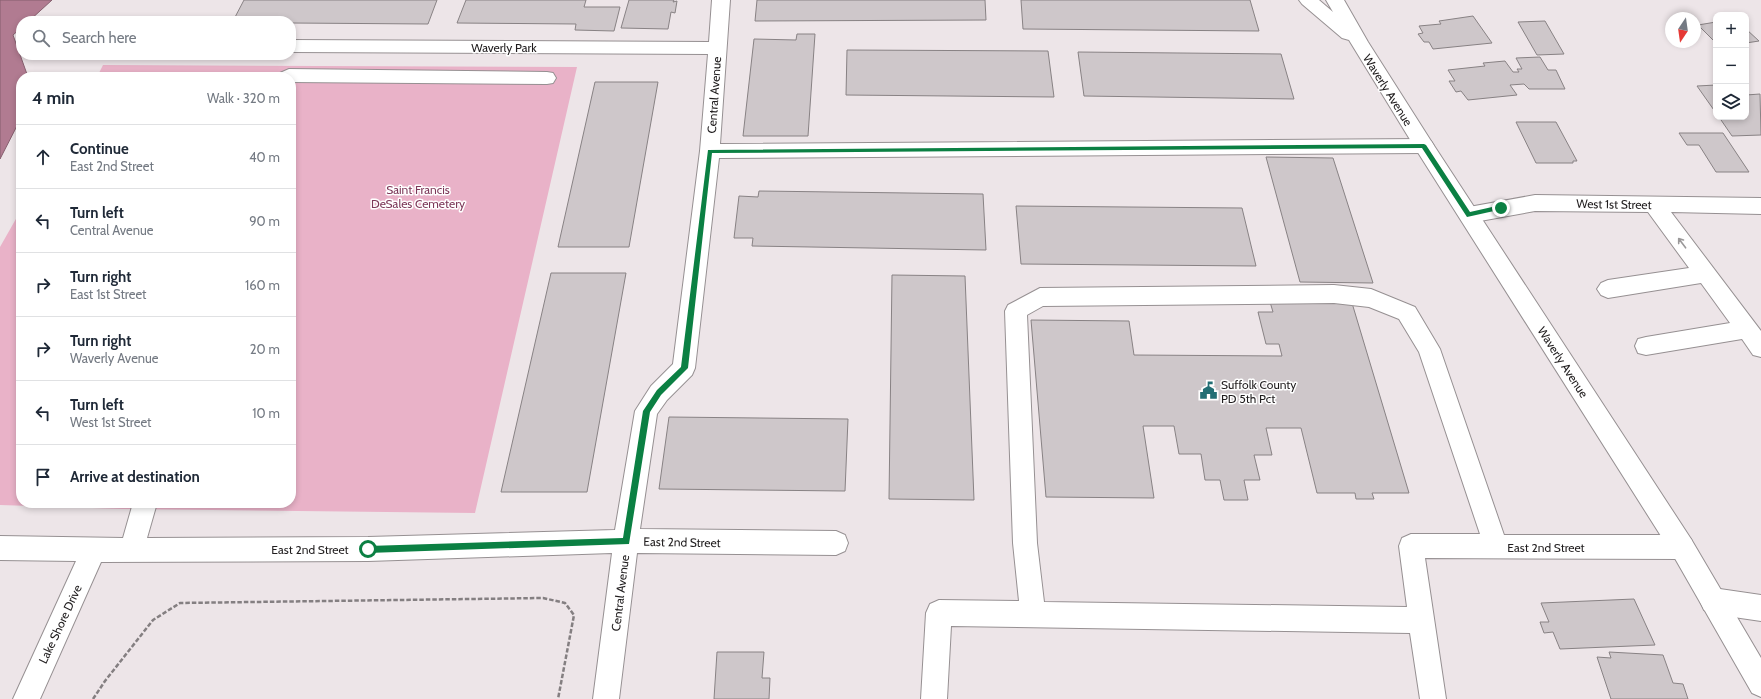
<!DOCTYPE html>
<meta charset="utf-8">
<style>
body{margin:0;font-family:Cabin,sans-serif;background:#f2f2f3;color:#1f2937}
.controls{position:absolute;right:12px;top:12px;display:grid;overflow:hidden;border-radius:8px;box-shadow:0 2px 6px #0003}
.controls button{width:36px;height:36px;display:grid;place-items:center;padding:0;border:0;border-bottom:1px solid #e0e1e3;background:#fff;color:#1f2937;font:20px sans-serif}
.compass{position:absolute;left:1665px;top:12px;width:36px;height:36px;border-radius:50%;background:#fff;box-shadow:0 2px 6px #0003;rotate:193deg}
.stop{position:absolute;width:12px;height:12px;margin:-9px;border:3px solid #0b8043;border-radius:50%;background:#fff}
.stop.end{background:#0b8043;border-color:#fff;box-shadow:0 1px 4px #0008}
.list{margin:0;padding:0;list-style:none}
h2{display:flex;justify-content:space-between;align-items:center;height:52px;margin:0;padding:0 16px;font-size:17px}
h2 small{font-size:13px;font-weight:400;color:#747a83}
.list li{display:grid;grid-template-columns:26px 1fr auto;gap:12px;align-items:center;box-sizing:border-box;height:64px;padding:0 16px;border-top:1px solid #e0e1e3}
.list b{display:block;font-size:15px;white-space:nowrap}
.list p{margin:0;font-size:13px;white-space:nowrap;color:#747a83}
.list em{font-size:13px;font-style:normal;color:#747a83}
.icon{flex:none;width:22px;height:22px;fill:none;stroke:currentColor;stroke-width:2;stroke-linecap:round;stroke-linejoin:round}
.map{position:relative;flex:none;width:1761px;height:699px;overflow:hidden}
.search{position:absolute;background:#fff;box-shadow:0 2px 6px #0003;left:16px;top:16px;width:280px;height:44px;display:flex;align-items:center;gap:10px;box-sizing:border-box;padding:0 14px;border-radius:16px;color:#747a83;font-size:15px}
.panel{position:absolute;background:#fff;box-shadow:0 2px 6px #0003;left:16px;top:72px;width:280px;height:436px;border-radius:16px}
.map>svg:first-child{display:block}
.green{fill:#e9b2c8}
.water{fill:#b17b91;stroke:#865f6e}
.building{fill:#cec7ca;stroke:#888284}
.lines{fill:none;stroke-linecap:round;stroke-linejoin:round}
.minor-casing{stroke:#969092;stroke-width:2}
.major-casing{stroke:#969092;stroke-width:2}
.path{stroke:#847f81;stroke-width:2.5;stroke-dasharray:4.5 2;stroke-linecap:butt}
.minor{fill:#fff;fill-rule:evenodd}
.major{fill:#fff;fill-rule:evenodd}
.oneway{stroke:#9b999a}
.route{fill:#0b8043}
.labels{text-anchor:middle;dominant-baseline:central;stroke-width:3;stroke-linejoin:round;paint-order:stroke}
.street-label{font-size:12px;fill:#201d1e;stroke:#fff}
.park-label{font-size:12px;fill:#7d3859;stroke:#fff}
.poi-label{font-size:12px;fill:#201d1e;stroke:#fff;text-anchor:start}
</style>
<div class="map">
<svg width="1761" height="699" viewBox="0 0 1761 699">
<rect width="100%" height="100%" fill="#ede5e8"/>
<!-- green -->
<path class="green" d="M103 65 577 67 475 513 123 509 0 505V247L21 210V503H291V77H97Z"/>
<!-- water -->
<path class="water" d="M0 0H52L29 21H21V28L13 35 28 77H21V118L0 159Z"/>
<!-- building -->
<path class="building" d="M244 0H437L428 24 291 23V21H233Z
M466 0H586L584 7H620L614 31 575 30 576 24 457 23Z
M629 0H674L673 2 677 1 675 13 671 12 668 29 621 28Z
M757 0H985L986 20 755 21Z
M1021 0H1250L1259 31 1023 29Z
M1473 16 1492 43 1433 49 1429 42H1424L1418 34 1423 33 1419 26 1441 24 1439 21Z
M1545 21 1564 54 1537 55 1518 22Z
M1716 22V43L1698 25Z
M1746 29 1759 41 1746 43Z
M797 34H815L808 136H743L754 39 796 40Z
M847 50 1048 51 1054 97 846 95Z
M1078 52 1281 54 1294 99 1084 96Z
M1540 57 1548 70H1556L1565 89H1529L1524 84 1510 85 1517 95 1468 100 1461 91 1456 92 1449 81H1455L1448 70 1485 66 1483 63 1505 61 1513 72H1519L1517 69H1522L1516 58Z
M595 82H658L629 247H558Z
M1716 85V113L1697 86Z
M1760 94 1761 135 1732 136 1719 117H1746V95Z
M1516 122H1556L1577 161H1573V163H1536Z
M1679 133H1723L1749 172H1716L1699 145H1687Z
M1266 157 1333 158 1373 283 1300 282Z
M759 191 983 194 986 250 752 246 753 238H734L739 196 758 197Z
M1016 206 1242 208 1256 266 1021 264Z
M551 273H626L587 492H501Z
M892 275 965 276 974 500 889 499Z
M1270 302 1352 303 1409 493H1372L1374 499H1356L1355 493H1317L1301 428H1266L1272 455H1254L1260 480H1244L1248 500H1224L1220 480H1205L1201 454H1179L1174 426H1143L1154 498 1046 497 1031 320 1129 321 1134 355 1282 356 1279 344H1266L1258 312H1273Z
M669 417 848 419 845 491 659 489Z
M1634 599 1655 645 1560 649 1553 632 1544 633 1540 622H1549L1541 603Z
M717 652H764L762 678H770L769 699H714Z
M1609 652 1663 655 1673 683 1683 684 1688 699H1611L1597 657 1611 658Z"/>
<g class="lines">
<defs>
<path id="minor" d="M712 0H730L720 144 1424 139 1431 141 1434 146 1431 151 1424 153 719 158 695 368 692 375 667 400 657 414 640 529 836 531 845 535 848 543 845 551 836 555 637 553 619 699H593L612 553 368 561 101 562 40 699H13L76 561 0 560V536L123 538 133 503H157L147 538 368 537 615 530 635 411 651 386 673 364 700 151 708 54 291 52V40L709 42Z
M289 69 547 72 553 73 556 78 553 83 547 84 291 82V77H277L280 73Z
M1535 195 1761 198V214L1671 212 1761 331V357L1753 355 1742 339 1646 355 1638 353 1635 346 1638 339 1646 337 1730 323 1701 283 1608 298 1601 295 1597 289 1601 283 1608 280 1689 268 1648 212 1535 211 1469 223 1462 221 1459 215 1462 209 1469 207Z
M1334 285 1371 289 1415 307 1440 349 1504 535H1682L1691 539 1694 547 1691 555 1682 559 1425 558 1446 699H1420L1410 633 951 626 947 699H921L926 613 930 604 939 600 1019 601 1013 543 1005 311 1008 305 1040 288ZM1334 303 1369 307 1399 319 1419 352 1480 534H1411L1402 538 1399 546 1407 607 1044 602 1037 543 1027 315 1043 306Z
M1713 588 1761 595V621L1713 614 1704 610 1700 601 1704 592Z"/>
<path id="major" d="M1299 0H1319L1333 12 1326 0H1344L1368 42 1431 141 1691 539 1761 658V697L1752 693 1673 555 1417 151 1349 40 1342 38 1302 4Z"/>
</defs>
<!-- minor casing -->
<use href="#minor" class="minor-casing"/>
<!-- major casing -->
<use href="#major" class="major-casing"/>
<!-- path -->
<path class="path" d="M93 699 105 681 153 620 180 603 543 598 565 603 574 615 558 699"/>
<!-- minor -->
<use href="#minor" class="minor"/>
<!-- major -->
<use href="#major" class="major"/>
</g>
<!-- one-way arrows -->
<defs><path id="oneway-shaft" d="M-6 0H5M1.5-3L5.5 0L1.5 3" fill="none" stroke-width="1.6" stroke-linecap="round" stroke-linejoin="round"/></defs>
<use class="oneway" href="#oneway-shaft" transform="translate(1682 243) rotate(-127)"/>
<!-- route -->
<path class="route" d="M1424 144 1426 145 1470 212 1501 205 1503 206V209L1467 217 1422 148 712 153 688 368 661 395 650 412 629 544 368 553 364 549 368 546 623 538 643 411 657 390 681 367 708 150Z"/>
<!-- icons -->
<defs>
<symbol id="civic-bare" viewBox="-9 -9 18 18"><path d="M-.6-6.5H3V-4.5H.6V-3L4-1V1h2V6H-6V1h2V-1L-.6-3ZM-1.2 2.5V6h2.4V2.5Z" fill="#236e74" stroke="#fff" stroke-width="2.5" paint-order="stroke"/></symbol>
</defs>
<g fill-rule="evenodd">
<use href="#civic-bare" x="1196" y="378" width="25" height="25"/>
</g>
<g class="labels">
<!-- street labels -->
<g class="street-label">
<text x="504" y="47">Waverly Park</text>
<text transform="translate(1388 90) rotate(58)">Waverly Avenue</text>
<text transform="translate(714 95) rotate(-86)">Central Avenue</text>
<text transform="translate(1614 204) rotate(1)">West 1st Street</text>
<text transform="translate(1563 362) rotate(57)">Waverly Avenue</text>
<text transform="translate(682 542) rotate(1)">East 2nd Street</text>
<text x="1546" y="547">East 2nd Street</text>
<text x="310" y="549">East 2nd Street</text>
<text transform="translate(620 593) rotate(-83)">Central Avenue</text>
<text transform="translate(60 624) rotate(-65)">Lake Shore Drive</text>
</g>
<!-- park labels -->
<g class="park-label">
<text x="418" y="189">Saint Francis<tspan x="418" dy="14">DeSales Cemetery</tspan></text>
</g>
<!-- poi labels -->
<g class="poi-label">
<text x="1221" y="384">Suffolk County<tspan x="1221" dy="14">PD 5th Pct</tspan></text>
</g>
</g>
</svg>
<div class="controls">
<button>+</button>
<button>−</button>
<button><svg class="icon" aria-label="layers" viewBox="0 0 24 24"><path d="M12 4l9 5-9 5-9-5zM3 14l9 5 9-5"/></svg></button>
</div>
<svg class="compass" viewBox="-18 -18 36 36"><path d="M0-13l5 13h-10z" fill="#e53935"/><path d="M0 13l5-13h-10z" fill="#747a83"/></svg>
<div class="stop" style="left:368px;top:549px"></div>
<div class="stop end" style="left:1501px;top:208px"></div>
<div class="search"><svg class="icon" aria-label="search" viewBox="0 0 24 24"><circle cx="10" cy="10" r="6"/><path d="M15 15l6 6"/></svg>Search here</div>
<section class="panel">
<h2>4 min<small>Walk · 320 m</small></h2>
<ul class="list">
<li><svg class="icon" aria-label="ahead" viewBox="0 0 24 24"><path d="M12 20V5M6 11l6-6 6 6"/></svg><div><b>Continue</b><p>East 2nd Street</p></div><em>40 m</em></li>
<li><svg class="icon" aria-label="left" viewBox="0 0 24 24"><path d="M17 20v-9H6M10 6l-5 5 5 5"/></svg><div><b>Turn left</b><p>Central Avenue</p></div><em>90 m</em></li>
<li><svg class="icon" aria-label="right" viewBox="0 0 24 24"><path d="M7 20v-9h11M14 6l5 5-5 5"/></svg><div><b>Turn right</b><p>East 1st Street</p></div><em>160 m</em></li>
<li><svg class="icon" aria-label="right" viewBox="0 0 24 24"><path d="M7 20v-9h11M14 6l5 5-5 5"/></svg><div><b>Turn right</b><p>Waverly Avenue</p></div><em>20 m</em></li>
<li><svg class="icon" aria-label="left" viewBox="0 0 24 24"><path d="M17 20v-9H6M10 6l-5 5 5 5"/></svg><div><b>Turn left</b><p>West 1st Street</p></div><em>10 m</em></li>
<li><svg class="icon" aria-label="arrive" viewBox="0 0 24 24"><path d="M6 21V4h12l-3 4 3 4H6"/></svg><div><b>Arrive at destination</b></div></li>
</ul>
</section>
</div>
